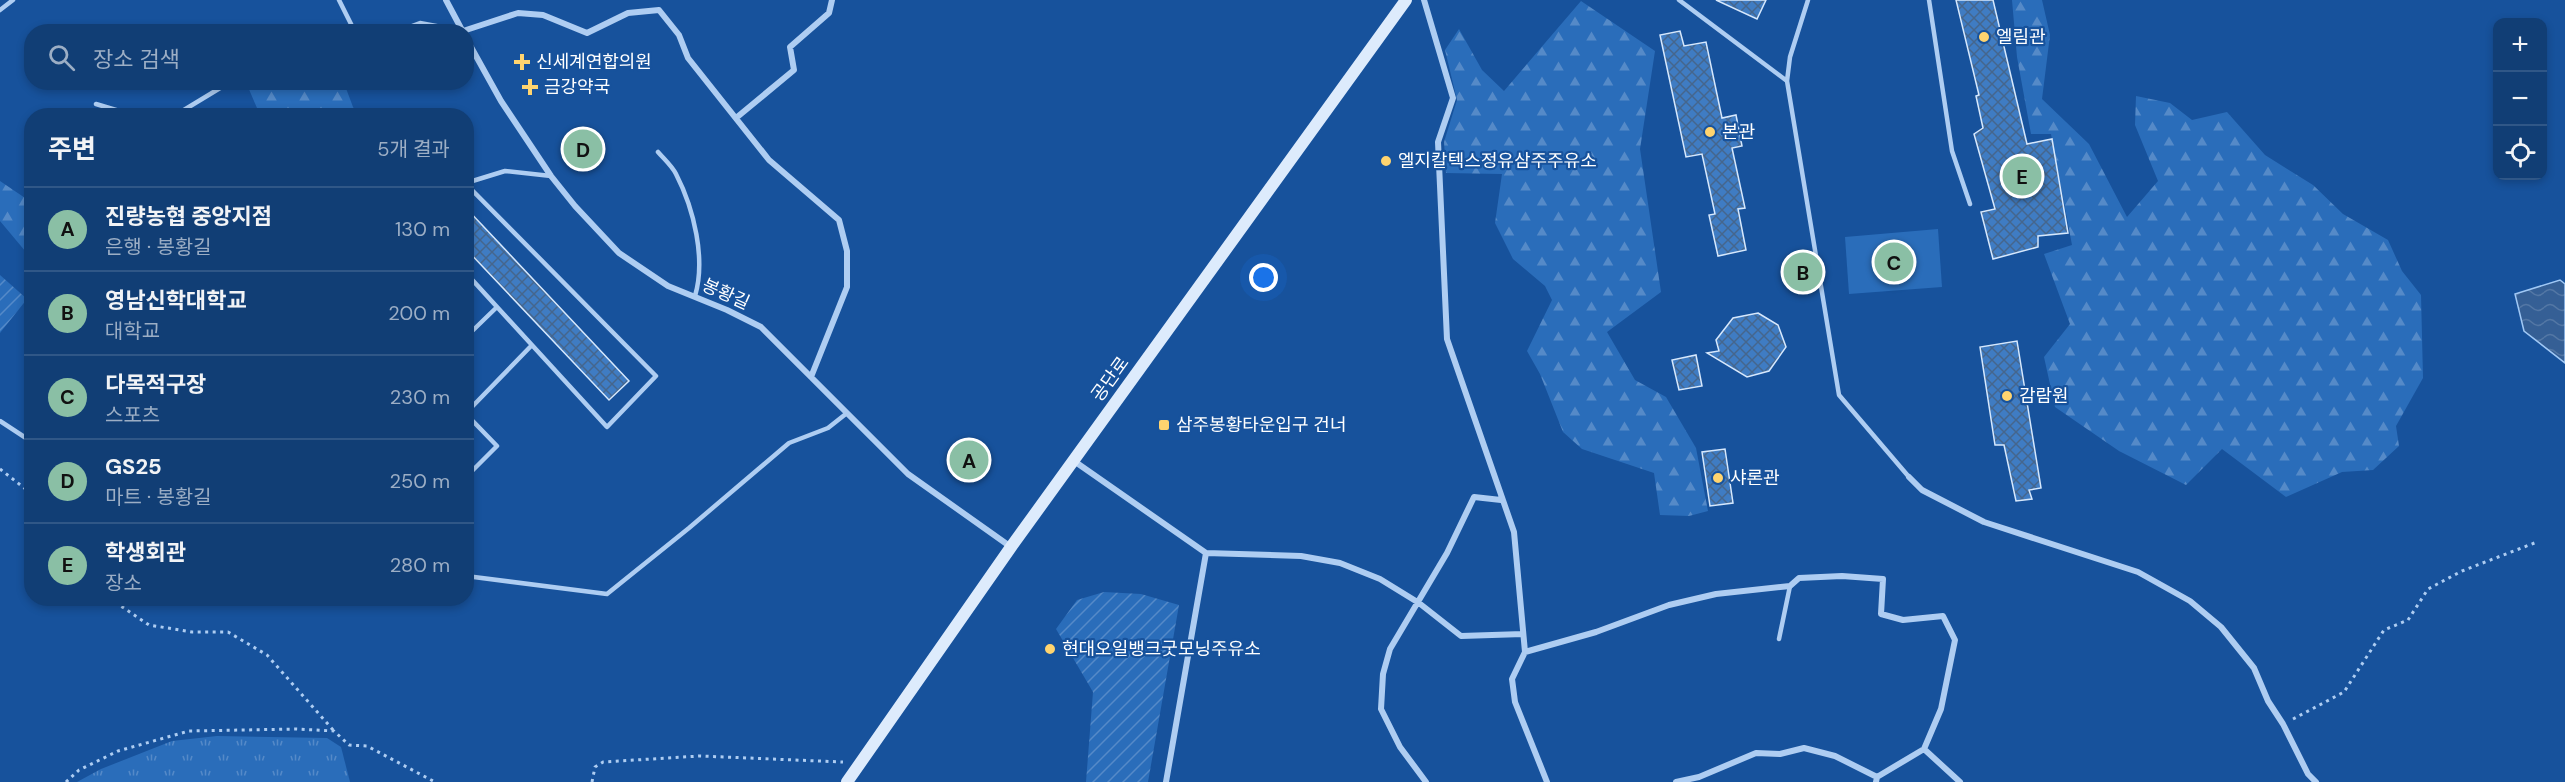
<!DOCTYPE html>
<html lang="ko">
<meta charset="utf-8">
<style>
body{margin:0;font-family:"DM Sans","Noto Sans KR",sans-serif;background:#1a457a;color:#f1f3f6}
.controls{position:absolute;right:18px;top:18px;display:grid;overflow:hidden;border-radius:12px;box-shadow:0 3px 9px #0003}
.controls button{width:54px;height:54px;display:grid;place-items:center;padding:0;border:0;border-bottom:2px solid #305787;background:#113e75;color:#f1f3f6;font:30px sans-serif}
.you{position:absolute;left:1264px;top:278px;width:21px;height:21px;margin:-15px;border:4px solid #fff;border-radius:50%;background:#1a73e8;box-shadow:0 0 0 9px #1a73e833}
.badge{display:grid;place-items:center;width:39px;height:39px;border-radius:50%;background:#8abfa5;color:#111;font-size:20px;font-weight:700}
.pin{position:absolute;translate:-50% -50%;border:3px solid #fff;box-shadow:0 2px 6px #0006}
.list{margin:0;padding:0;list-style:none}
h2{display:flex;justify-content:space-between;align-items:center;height:78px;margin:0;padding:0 24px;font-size:26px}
h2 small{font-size:20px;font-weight:400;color:#9caec5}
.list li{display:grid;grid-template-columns:39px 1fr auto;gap:18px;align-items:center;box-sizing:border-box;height:84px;padding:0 24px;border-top:2px solid #305787}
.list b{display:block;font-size:22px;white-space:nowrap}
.list p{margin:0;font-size:20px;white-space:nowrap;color:#9caec5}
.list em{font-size:20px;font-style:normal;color:#9caec5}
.icon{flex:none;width:33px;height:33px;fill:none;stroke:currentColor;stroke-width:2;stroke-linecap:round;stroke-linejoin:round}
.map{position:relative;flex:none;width:2565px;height:782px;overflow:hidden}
.search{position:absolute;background:#113e75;box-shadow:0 3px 9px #0003;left:24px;top:24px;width:450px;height:66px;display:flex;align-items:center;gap:15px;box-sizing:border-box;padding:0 21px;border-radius:24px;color:#9caec5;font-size:22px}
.panel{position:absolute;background:#113e75;box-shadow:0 3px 9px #0003;left:24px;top:108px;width:450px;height:498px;border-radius:24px}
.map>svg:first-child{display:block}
.grass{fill:url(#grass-tufts)}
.forest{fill:url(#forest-firs)}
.garden{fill:url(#garden-furrows)}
.pitch{fill:#2a6dba}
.water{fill:url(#water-waves);stroke:#a0c8f5;stroke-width:1.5}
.building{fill:url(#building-cross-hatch);stroke:#d6e8fd;stroke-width:1.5}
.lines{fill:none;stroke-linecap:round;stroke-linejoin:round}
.path{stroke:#aecdf2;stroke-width:3;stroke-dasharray:3 4.5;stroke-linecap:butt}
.lane{stroke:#aecdf2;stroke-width:4.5}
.street{stroke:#aecdf2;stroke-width:6}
.secondary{stroke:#ddebfc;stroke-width:12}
.poi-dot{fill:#ffd46f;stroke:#17529c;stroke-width:2}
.labels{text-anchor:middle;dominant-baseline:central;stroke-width:4.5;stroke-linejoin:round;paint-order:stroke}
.poi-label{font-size:18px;fill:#fff;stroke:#17529c;text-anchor:start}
.street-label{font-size:18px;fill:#fff;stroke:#17529c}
</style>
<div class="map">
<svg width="2565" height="782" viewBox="0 0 2565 782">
<defs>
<pattern id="grass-tufts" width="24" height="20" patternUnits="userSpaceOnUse" patternTransform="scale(1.5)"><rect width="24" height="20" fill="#2a6dba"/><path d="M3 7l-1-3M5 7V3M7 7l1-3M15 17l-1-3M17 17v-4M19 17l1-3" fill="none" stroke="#558ac8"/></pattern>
<pattern id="forest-firs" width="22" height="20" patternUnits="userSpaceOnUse" patternTransform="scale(1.5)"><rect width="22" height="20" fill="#2a6dba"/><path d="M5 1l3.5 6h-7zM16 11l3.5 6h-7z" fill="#558ac8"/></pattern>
<pattern id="garden-furrows" width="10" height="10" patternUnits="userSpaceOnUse" patternTransform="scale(1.5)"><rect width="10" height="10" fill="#2a6dba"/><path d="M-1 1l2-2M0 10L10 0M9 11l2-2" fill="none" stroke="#558ac8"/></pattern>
<pattern id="water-waves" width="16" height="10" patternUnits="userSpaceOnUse" patternTransform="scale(1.5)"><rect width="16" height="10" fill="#355f95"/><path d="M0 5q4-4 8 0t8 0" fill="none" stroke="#5377a5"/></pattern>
<pattern id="building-cross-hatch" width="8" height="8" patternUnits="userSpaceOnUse" patternTransform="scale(1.5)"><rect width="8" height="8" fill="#3f7cc3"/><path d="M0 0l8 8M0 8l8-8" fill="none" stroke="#45668d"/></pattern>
</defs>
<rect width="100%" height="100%" fill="#17529c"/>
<!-- grass -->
<path class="grass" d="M217 736 327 738 341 747 350 782H77L101 769 172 741Z"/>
<!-- forest -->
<path class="forest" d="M2012 0H2042L2050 35 2042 99 2089 144 2127 217 2158 181 2135 125 2136 96 2170 103 2192 120 2227 112 2265 155 2313 185 2343 214 2388 240 2402 271 2421 295 2423 378 2396 426 2399 446 2373 470 2342 472 2286 497 2222 449 2186 485 2119 451 2055 407 2044 357 2070 324 2044 254 2072 245 2051 134H2031L2017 57Z
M1581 1 1655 51 1640 149 1661 292 1607 332 1635 380 1666 397 1696 448 1708 511 1689 516 1660 515 1654 473 1582 449 1563 432 1540 374 1527 351 1552 300 1545 286 1513 259 1495 223 1502 174 1446 173 1444 142 1457 100 1445 50 1459 29 1482 70 1504 91Z
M291 83H344L356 115H260L248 87Z
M0 181 31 202V258L0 221Z"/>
<!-- garden -->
<path class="garden" d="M0 275 27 299 0 333Z
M1104 592 1141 594 1179 605 1148 782H1086L1093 692 1056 629 1077 600Z"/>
<!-- pitch -->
<path class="pitch" d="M1938 229 1942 287 1849 294 1845 237Z"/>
<!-- water -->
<path class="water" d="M2560 280 2565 284V363L2524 331 2515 294Z"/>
<!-- building -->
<path class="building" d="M1716 0H1766L1757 19Z
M1956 0H1993L2027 144 2052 139 2068 233 2038 236V247L1993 259 1981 212 1995 209 1974 134 1983 128 1976 96 1979 95Z
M1680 31 1684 46 1706 42 1722 118 1736 115 1742 146 1732 148 1745 208 1738 209 1746 250 1718 256 1709 215 1715 214 1702 154 1686 157 1660 35Z
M466 208 629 381 609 400 466 249Z
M1758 313 1778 325 1786 347 1769 371 1747 377 1707 353 1719 351 1716 340 1733 318Z
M2017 341 2041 488 2029 490 2032 499 2016 501 2004 445H1995L1980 347Z
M1696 355 1702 386 1679 390 1672 360Z
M1725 449 1733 503 1710 506 1702 452Z"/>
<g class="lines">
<!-- path -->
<path class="path" d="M0 469 32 494
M109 598 149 625 192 632H228L267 655 334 731
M2293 719 2344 692 2384 630 2408 620 2428 589 2462 571 2537 542
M66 782 79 770 118 751 189 731 297 729 334 731 349 745 367 746 435 782
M592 782 595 767 603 762 700 756 843 762"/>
<!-- lane -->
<path class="lane" d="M339 0 355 32
M1679 0 1787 81
M1808 0 1790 57 1787 81 1839 395 1909 477
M1929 0 1952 151 1970 204
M0 10 13 0
M396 32 420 23 463 31
M96 104 136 116
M174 116 230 82
M658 152C664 159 672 166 676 174 694 209 706 259 695 296
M466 183 505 171 551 176
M466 184 656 376 607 427 466 273
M466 337 497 307
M466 413 532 345
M466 414 497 446 466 477
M0 421 32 442
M466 576 607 594 689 528 789 443 828 428 847 413
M1779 639 1790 586"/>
<!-- street -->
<path class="street" d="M446 0 463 32
M1424 0 1453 98 1438 142 1447 339 1514 532 1525 652 1512 679 1515 702 1547 782
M463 31 518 13 543 15 587 33 628 13 659 10 679 35 688 58 769 160 839 220 847 251V287L811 377
M466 38 501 101 551 176 575 206 619 253 668 286 727 310 761 327 908 474 1011 547
M736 118 794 70 790 47 829 13 832 0
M1074 461 1206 553 1166 782
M1909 477 1922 490 1984 522 2138 572 2190 601 2221 627 2254 668 2268 701 2283 724 2308 774 2316 782
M1206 553 1301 556 1340 563 1380 579 1419 603 1461 636 1523 634
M1525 652 1596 632 1669 605 1716 594 1790 586 1799 578 1842 576 1883 579 1881 614 1903 620 1943 616 1955 640 1941 709 1924 749 1960 782
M1426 782 1400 747 1381 709 1383 674 1390 649 1447 553 1474 497 1501 500
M1676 782 1699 777 1756 753 1780 754 1804 748 1835 756 1877 777
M1876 782 1877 777 1924 749"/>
<!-- secondary -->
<path class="secondary" d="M847 782 1011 547 1406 0"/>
</g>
<!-- markers -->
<g class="poi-dot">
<circle cx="1984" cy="37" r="6"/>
<path d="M519 53h6v6h6v6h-6v6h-6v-6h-6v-6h6z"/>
<path d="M527 78h6v6h6v6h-6v6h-6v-6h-6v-6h6z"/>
<circle cx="1710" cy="132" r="6"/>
<circle cx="1386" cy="161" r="6"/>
<circle cx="2007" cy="396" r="6"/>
<rect x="1158" y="419" width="12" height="12" rx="3"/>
<circle cx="1718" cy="478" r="6"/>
<circle cx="1050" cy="649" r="6"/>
</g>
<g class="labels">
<!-- poi labels -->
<g class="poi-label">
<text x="1996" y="37">엘림관</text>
<text x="536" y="62">신세계연합의원</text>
<text x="544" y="87">금강약국</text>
<text x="1722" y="132">본관</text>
<text x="1398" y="161">엘지칼텍스정유삼주주유소</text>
<text x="2019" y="396">감람원</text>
<text x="1176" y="425">삼주봉황타운입구 건너</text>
<text x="1730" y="478">샤론관</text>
<text x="1062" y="649">현대오일뱅크굿모닝주유소</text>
</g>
<!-- street labels -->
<g class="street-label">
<text transform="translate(726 294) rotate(24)">봉황길</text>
<text transform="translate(1110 379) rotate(-54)">공단로</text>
</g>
</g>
</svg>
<div class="controls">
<button>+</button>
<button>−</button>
<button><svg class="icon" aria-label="locate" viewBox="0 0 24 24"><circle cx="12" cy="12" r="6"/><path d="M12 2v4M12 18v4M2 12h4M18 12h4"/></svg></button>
</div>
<div class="you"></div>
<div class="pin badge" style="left:969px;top:460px">A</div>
<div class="pin badge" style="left:1803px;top:272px">B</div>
<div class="pin badge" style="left:1894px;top:262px">C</div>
<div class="pin badge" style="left:583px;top:149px">D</div>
<div class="pin badge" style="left:2022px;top:176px">E</div>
<div class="search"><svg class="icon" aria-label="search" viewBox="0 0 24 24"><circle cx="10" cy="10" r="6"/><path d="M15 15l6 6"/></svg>장소 검색</div>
<section class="panel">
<h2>주변<small>5개 결과</small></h2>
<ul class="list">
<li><span class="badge">A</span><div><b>진량농협 중앙지점</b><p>은행 · 봉황길</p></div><em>130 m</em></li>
<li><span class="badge">B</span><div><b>영남신학대학교</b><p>대학교</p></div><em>200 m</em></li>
<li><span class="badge">C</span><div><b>다목적구장</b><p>스포츠</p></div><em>230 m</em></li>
<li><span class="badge">D</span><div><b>GS25</b><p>마트 · 봉황길</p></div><em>250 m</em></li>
<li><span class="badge">E</span><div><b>학생회관</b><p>장소</p></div><em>280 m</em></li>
</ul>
</section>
</div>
